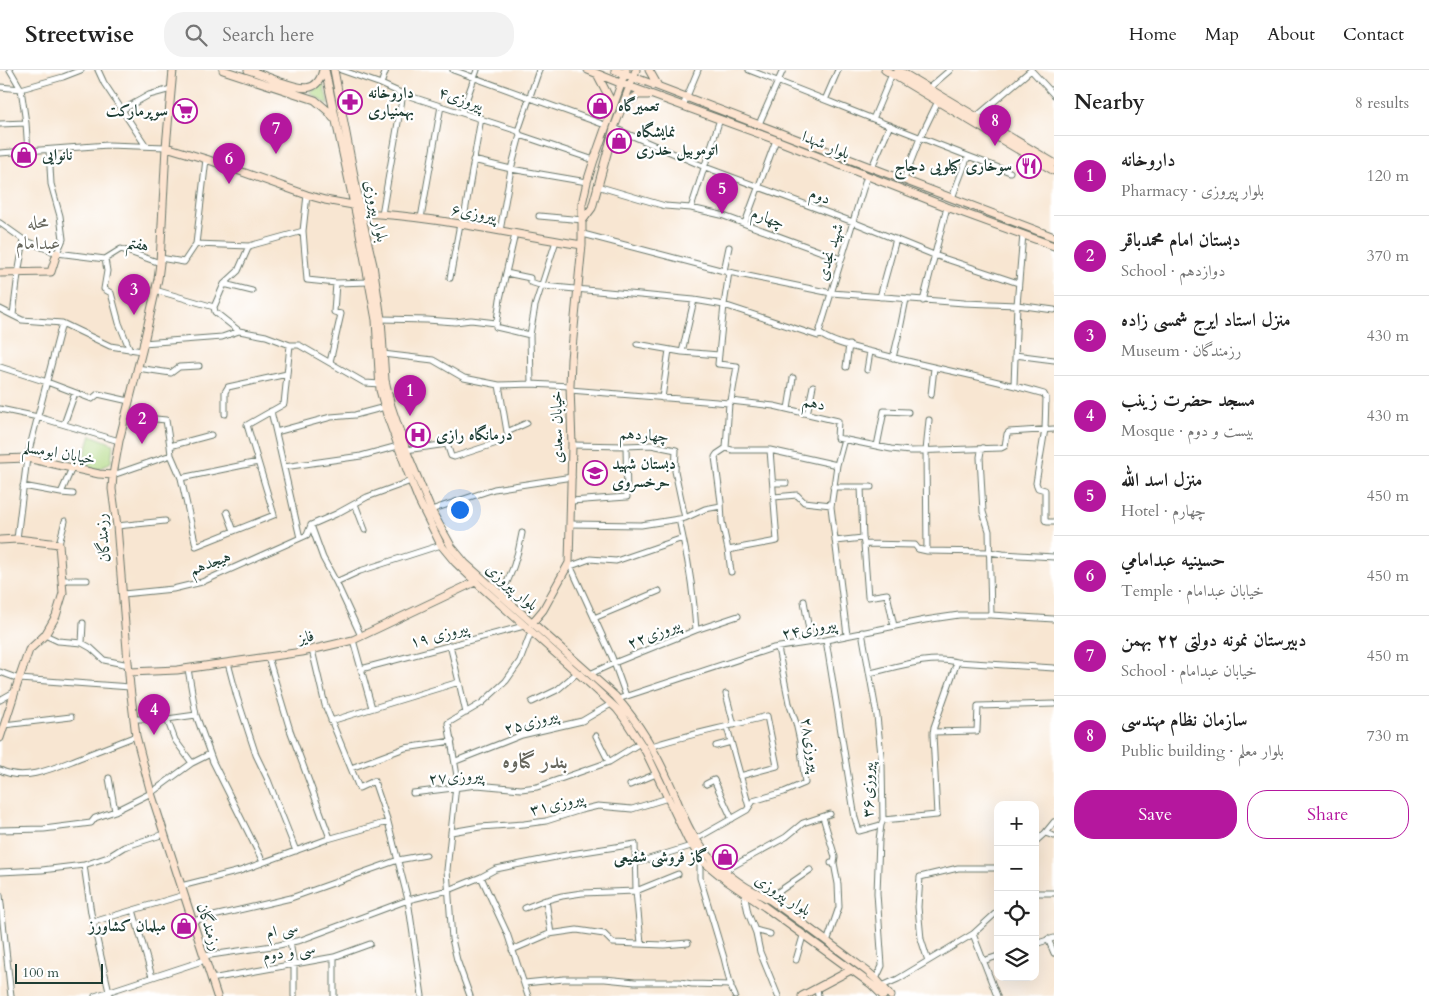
<!DOCTYPE html>
<meta charset="utf-8">
<style>
body{margin:0;font-family:Cardo,Amiri,serif;background:#f2f2f2;color:#222}
.controls{position:absolute;right:15px;bottom:15px;display:grid;overflow:hidden;border-radius:10px;box-shadow:0 5px 20px #0002}
.controls button{width:45px;height:45px;display:grid;place-items:center;padding:0;border:0;border-bottom:1px solid #e0e0e0;background:#fff;color:#222;font:25px sans-serif}
.scale{position:absolute;left:15px;bottom:12px;width:88px;box-sizing:border-box;padding-left:5px;border:2px solid #1f3d34;border-top:0;font-size:14px;line-height:18px;white-space:nowrap;color:#1f3d34;-webkit-text-stroke:4px #fff;paint-order:stroke}
.you{position:absolute;left:459px;top:439px;width:18px;height:18px;margin:-12px;border:4px solid #fff;border-radius:50%;background:#1a73e8;box-shadow:0 0 0 8px #1a73e833}
.badge{display:grid;place-items:center;width:32px;height:32px;border-radius:50%;background:#b5179e;color:#fff;font-size:16px;font-weight:700}
.pin{position:absolute;translate:-50% -41px;filter:drop-shadow(0 1px 2px #0008)}
.pin::after{content:'';position:absolute;top:26px;width:18px;height:15px;background:inherit;clip-path:polygon(0 0,100% 0,50% 100%)}
.list{margin:0;padding:0;list-style:none}
h2{display:flex;justify-content:space-between;align-items:center;height:65px;margin:0;padding:0 20px;font-size:21px}
h2 small{font-size:16px;font-weight:400;color:#767676}
.list li{display:grid;grid-template-columns:32px 1fr auto;gap:15px;align-items:center;box-sizing:border-box;height:80px;padding:0 20px;border-top:1px solid #e0e0e0}
.list b{display:block;font-size:19px;white-space:nowrap}
.list p{margin:0;font-size:16px;white-space:nowrap;color:#767676}
.list em{font-size:16px;font-style:normal;color:#767676}
.actions{display:flex;gap:10px;padding:15px 20px}
.actions a{flex:1;padding:11px 0;border:1px solid #b5179e;border-radius:20px;text-align:center;font-size:18px;color:#b5179e}
.actions .main{background:#b5179e;color:#fff}
.icon{flex:none;width:28px;height:28px;fill:none;stroke:currentColor;stroke-width:2;stroke-linecap:round;stroke-linejoin:round}
.map{position:relative;flex:none;width:1054px;height:926px;overflow:hidden}
header{display:flex;align-items:center;gap:30px;box-sizing:border-box;height:70px;padding:0 25px;background:#fff;border-bottom:1px solid #e0e0e0}
header strong{font-size:24px}
nav{display:flex;gap:28px;margin-inline-start:auto;font-size:18px}
.search{width:350px;height:45px;background:#f2f2f2;display:flex;align-items:center;gap:12px;box-sizing:border-box;padding:0 18px;border-radius:20px;color:#767676;font-size:19px}
main{display:flex}
aside{flex:1;background:#fff}
.map>svg:first-child{display:block}
.green{fill:#b0d883;stroke:#688a5c}
.lines{fill:none;stroke-linecap:round;stroke-linejoin:round}
.street-casing{stroke:#6b786b;stroke-width:7}
.secondary-casing{stroke:#6b786b;stroke-width:9}
.street{stroke:#fff;stroke-width:5}
.secondary{stroke:#fde4d0;stroke-width:7}
.labels{text-anchor:middle;dominant-baseline:central;stroke-width:4.5;stroke-linejoin:round;paint-order:stroke}
.poi-label{font-size:16px;font-weight:bold;fill:#1f3d34;stroke:#fff;text-anchor:start}
.street-label{font-size:16px;fill:#1f3d34;stroke:#fff}
.neighbourhood-label{font-size:18px;fill:#65655c;stroke:#fff}
.district-label{font-size:21px;font-weight:bold;fill:#65655c;stroke:#fff}
</style>
<header>
<strong>Streetwise</strong>
<div class="search"><svg class="icon" aria-label="search" viewBox="0 0 24 24"><circle cx="10" cy="10" r="6"/><path d="M15 15l6 6"/></svg>Search here</div>
<nav><a>Home</a><a>Map</a><a>About</a><a>Contact</a></nav>
</header>
<main>
<div class="map">
<svg width="1054" height="926" viewBox="0 0 1054 926">
<rect width="100%" height="100%" fill="#fff"/>
<filter id="ink" filterUnits="userSpaceOnUse"><feTurbulence type="fractalNoise" baseFrequency=".02" numOctaves="2"/><feDisplacementMap in="SourceGraphic" scale="10" xChannelSelector="R" yChannelSelector="G"/><feConvolveMatrix kernelMatrix="1 2 1 2 8 2 1 2 1" color-interpolation-filters="sRGB"/></filter>
<filter id="wash" filterUnits="userSpaceOnUse"><feTurbulence type="fractalNoise" baseFrequency=".0096" numOctaves="4" result="noise"/><feDisplacementMap in="SourceGraphic" scale="20" xChannelSelector="R" yChannelSelector="G"/><feGaussianBlur stdDeviation="1.12" result="paint"/><feColorMatrix in="noise" values="0 0 0 0 0 0 0 0 0 0 0 0 0 0 0 0 0 1.4 0 .05"/><feComposite in="paint" operator="in"/></filter>
<g filter="url(#wash)">
<rect width="100%" height="100%" fill="#f8e6d2"/>
<!-- green -->
<path class="green" d="M323 13 329 35 310 23Z
M91 365 113 374 111 392 97 400 81 396Z"/>
</g>
<g filter="url(#ink)">
<g class="lines">
<defs>
<path id="street" d="M10 0 21 19 26 53 28 82
M98 0 104 13 146 76
M341 0 381 14 403 24 518 61
M453 0 605 55
M749 0C836 34 922 69 1010 102
M1031 0 1054 25
M381 14 386 0
M0 17 21 19 63 7 81 0
M929 18 950 0
M825 30 838 0
M683 36 698 0
M122 40 149 25 171 19
M462 42 477 0
M976 47 1031 0
M873 49 892 4
M0 54 26 53
M759 54 783 0
M614 58 705 97 853 152 934 185 1018 213
M518 61 539 0
M520 65 594 90
M49 80 51 114 60 146 63 169 57 183
M0 83 108 75 166 77
M473 90 511 99 587 112
M872 97 890 55
M904 109 920 68 938 31
M597 116 665 136 691 138 721 145 841 189
M952 128 968 86
M691 138 720 49
M382 144 403 24
M539 146 583 150
M421 148 441 36
M0 153 24 170 57 183 105 189 121 179 160 193
M745 153 776 70
M463 154 481 48
M303 161 307 210 336 213 369 212
M500 161 511 99 520 65 518 61
M515 164 500 229 496 257 530 265
M583 164 724 201
M196 174 249 176
M729 177 724 201 831 223 964 233 1017 235 1054 240
M160 188 184 192 196 174 206 89
M105 189 107 201 104 219 111 223 119 253 130 280
M729 202 724 235 718 294 737 296 731 331
M506 203 530 208V212L543 216 694 230 724 235 818 266 867 106
M450 208 460 154
M224 214 252 221
M155 220 214 237
M880 227 896 169
M923 231 947 137
M0 239 22 250 62 253 110 276 142 281
M13 245 18 204 24 170
M381 249 427 250 455 252 471 250 496 253
M239 261 215 242 214 237 224 214 238 201 249 176 303 161 307 125
M819 263C831 273 857 278 872 282 929 298 987 307 1044 324L1046 328 1045 359 1036 413 1038 418 1045 420V450L1047 452H1054
M143 273 222 267 239 261 266 266 290 275H299L365 313 380 314
M637 274 682 282 694 230
M682 282 719 285
M383 284 433 290 464 308 499 315 531 314 570 316
M1015 285 1054 290
M893 288 900 259 906 229
M330 292 341 244 334 242 336 213
M0 297 47 312 92 329 98 324 129 331
M846 297 849 275
M137 298 171 303 179 297 199 296
M867 300 870 282
M531 314 530 265 535 236 556 171
M499 315 507 362
M1014 315 1017 235 1023 164
M570 320 729 333 731 331 774 336 838 351 837 368 891 379 910 381 1001 378 1005 376 1007 364 1009 362 1054 359
M931 325 934 298
M662 328 669 280
M729 333 726 378 717 384 715 387 721 432 722 452 728 480 777 471 770 380 837 395 844 369
M0 339 38 347 119 371
M788 339 793 308
M271 341 300 468
M225 344V322L228 317 287 304
M807 344 813 316
M125 346 166 350 170 376
M64 354 75 323
M276 362 331 347 355 345 385 337
M211 365 170 376 171 385 181 408 196 476 274 445 247 355 284 334 290 275
M572 375 626 376 651 375 676 380 675 401 685 448
M877 376 884 341 908 342
M726 378 732 380H770
M983 378 981 381 980 387 983 442 989 461 991 545
M406 380 447 374 451 386 454 387 509 369 507 362 527 353
M837 395 831 437 847 565
M284 397 361 386 398 376
M113 405 171 385
M181 408 258 392
M773 413H786
M23 416 61 423 73 424
M833 417H871
M861 417 863 468
M61 423 72 398
M774 427 797 425 804 432 831 435
M571 431 627 427 626 376
M355 434 365 460
M431 440 494 419 572 407
M227 442 234 461
M570 454 641 455 685 448 705 439 721 436
M311 455 323 488 336 512 361 566
M117 456 165 451
M17 469 27 388 62 253
M835 471 863 468 864 474 915 475 918 479 927 481 989 482 1003 484 1054 487
M59 474 65 451
M864 474 868 527 887 524 894 556
M728 480 731 502
M927 481 926 381 929 350
M569 493 612 587 626 626
M571 496 590 489 616 491 683 468 679 449
M62 510H87
M336 512 360 501 441 475
M123 524 173 519 202 512 307 465 311 455 336 444 367 427 411 411
M501 526C511 504 518 488 522 463
M804 531 811 572
M594 548 659 521
M696 560 738 546
M862 562 877 646 882 695 883 750 881 755 879 770 877 823 882 896 876 909
M45 565 58 571 82 573 91 578 104 590 129 595
M353 570 372 638
M826 570 855 748 859 761 881 755
M82 573 83 553
M312 580 325 635 359 718 374 711 388 752 408 830 422 926
M268 587 290 660 330 768
M228 593 237 627 256 685 268 710 296 781
M188 599 196 645 213 692 263 792
M361 599 524 556
M0 602 19 609 130 617
M870 603C896 597 931 585 957 592
M590 604 614 593 696 560C694 529 690 499 683 468
M459 612 466 643
M726 624 734 655
M618 629 773 578 826 570 925 550 959 545H991L1054 549
M0 630 14 622
M532 632 557 620 577 603
M134 649H167L196 645
M167 649 175 670 192 693
M331 651 459 612 450 575
M4 655 71 647
M727 657 749 737
M933 662 977 661 978 636 1054 634
M596 666 609 692
M652 676C689 664 729 657 767 646L777 696 740 706
M716 676 731 672
M456 691 522 665 582 651 611 634
M351 698 405 678 452 671
M0 700C26 713 58 696 82 687 100 680 118 673 136 666
M109 708 115 741
M706 714 714 710 732 749
M630 715 656 704
M413 723 477 715 521 719 537 717 609 692 640 673
M823 747 835 787 834 793
M883 750 937 745 933 664 934 657 957 592 1054 598
M0 760 44 759 91 753 95 748 115 741 151 723 192 693 210 684
M451 762 480 757 524 754 546 751 581 740 598 736 632 739 668 728
M1045 763 1054 766
M696 769 747 740 753 731 784 722 805 713 800 671 796 653 789 633 778 578
M1035 772 1045 763 1054 752
M700 787V808L724 888 731 917 735 926
M636 793 691 776
M84 795 91 843 110 926
M724 801 786 767 803 753 830 744
M0 802 42 800 84 795 108 787 124 777 164 764
M481 807 507 863 528 926
M181 816 240 801 328 769 388 752
M744 823 748 843 756 863 760 882 778 926
M1035 823H1054
M0 825 11 926
M768 829 810 800
M546 830 551 864
M525 838 543 831 562 826 582 823 636 821 678 804
M133 840 152 907
M192 851 291 828 398 790 426 785
M93 852 184 825
M755 860 770 864
M973 864 997 926
M1048 869 1054 883
M290 872 294 895V926
M827 872 839 837 838 814 834 793H831
M1035 874 1054 868
M512 880 549 864 577 860 604 864 613 873 664 875 688 873
M204 886 279 875 301 870 408 830 449 820 481 807 496 799 571 784 635 774 636 821 641 873
M334 887V926
M796 890 803 866
M928 891 921 869 918 837 920 807 958 798H998
M983 891 998 886
M211 909 334 887 370 874
M525 913 564 909H605L635 912H680L692 914 731 915
M882 916 898 909 973 864 998 841
M817 918 818 926
M95 926 205 890
M470 926 457 890 452 869 447 800 457 706 448 653 482 633 506 611 520 591 531 562"/>
<path id="secondary" d="M173 0 166 77 160 193 158 209 142 281 119 371 113 405 112 419 117 456 130 617 136 666 151 723 217 926
M223 0 315 30 328 41 333 48
M248 0C258 3 268 7 278 11 296 17 317 27 323 0
M325 0 358 153 369 212 376 250 380 320 387 345 411 411 419 431 441 475 455 492 479 515 590 614 617 639 624 648 646 682 688 770 704 792 727 811 765 837 860 906 872 915 883 926
M334 0 362 148 373 195 381 249 385 310 391 336 406 380 431 440 451 476 465 493 615 626C641 655 655 681 671 716 679 734 685 755 697 771 710 790 727 805 746 817 754 822 762 825 770 830 803 853 836 878 868 902L876 909 891 926
M588 0 620 13 776 70 947 137 1054 176
M615 0 1054 167
M649 0 658 16
M885 0 1054 101
M898 0 1054 93
M597 4 610 29 611 37
M622 36 638 25H648
M166 77 206 89 307 125 325 130 353 135
M361 143C436 146 509 164 582 175
M583 150 592 138 614 58 636 0
M0 203 51 202 57 183
M0 389 27 388 99 404 113 405
M0 470 17 469 59 474 63 523 56 546 45 565 29 580 19 609 0 668
M532 553 543 540 569 493 572 375 570 316 571 289 582 175V134L587 112 594 90 626 0
M130 602 177 600 302 582 353 570 475 512
M802 926 851 900"/>
</defs>
<!-- street casing -->
<use href="#street" class="street-casing"/>
<!-- secondary casing -->
<use href="#secondary" class="secondary-casing"/>
<!-- street -->
<use href="#street" class="street"/>
<!-- secondary -->
<use href="#secondary" class="secondary"/>
</g>
</g>
<!-- icons -->
<defs>
<symbol id="pharmacy-ring" viewBox="-11 -11 22 22"><circle r="9.5" fill="#fff" stroke="#b5179e" stroke-width="1.5"/><path d="M-2-6h4v4h4v4h-4v4h-4v-4h-4v-4h4Z" fill="#b5179e"/></symbol>
<symbol id="shop-ring" viewBox="-11 -11 22 22"><circle r="9.5" fill="#fff" stroke="#b5179e" stroke-width="1.5"/><path d="M-5-2.5h2.3a2.7 3.5 0 0 1 5.4 0H5L5.5 6h-11ZM-1.5-2.5h3a1.5 2.3 0 0 0-3 0Z" fill="#b5179e"/></symbol>
<symbol id="supermarket-ring" viewBox="-11 -11 22 22"><circle r="9.5" fill="#fff" stroke="#b5179e" stroke-width="1.5"/><path d="M-6-5.5h2.5l.6 2H6L4.5 2H-2.5L-4.4-4H-6ZM-1.5 3.2a1.3 1.3 0 1 0 .1 0ZM3 3.2a1.3 1.3 0 1 0 .1 0Z" fill="#b5179e"/></symbol>
<symbol id="restaurant-ring" viewBox="-11 -11 22 22"><circle r="9.5" fill="#fff" stroke="#b5179e" stroke-width="1.5"/><path d="M-5-6h1v4h1v-4h1v4h1v-4h1v5L-1.5 .5V6h-2V.5L-5-1ZM5-6V6H3V1.5H1.5Q1.5-4 5-6Z" fill="#b5179e"/></symbol>
<symbol id="hospital-ring" viewBox="-11 -11 22 22"><circle r="9.5" fill="#fff" stroke="#b5179e" stroke-width="1.5"/><path d="M-5-5h3v3.5h4V-5h3V5h-3V1.5h-4V5h-3Z" fill="#b5179e"/></symbol>
<symbol id="school-ring" viewBox="-11 -11 22 22"><circle r="9.5" fill="#fff" stroke="#b5179e" stroke-width="1.5"/><path d="M0-5L7-2L0 1L-7-2ZM-4 1L0 2.5L4 1V4Q0 6-4 4Z" fill="#b5179e"/></symbol>
</defs>
<g fill-rule="evenodd">
<use href="#pharmacy-ring" x="336" y="18" width="28" height="28"/>
<use href="#shop-ring" x="586" y="22" width="28" height="28"/>
<use href="#supermarket-ring" x="171" y="27" width="28" height="28"/>
<use href="#shop-ring" x="605" y="57" width="28" height="28"/>
<use href="#shop-ring" x="10" y="71" width="28" height="28"/>
<use href="#restaurant-ring" x="1015" y="82" width="28" height="28"/>
<use href="#hospital-ring" x="404" y="351" width="28" height="28"/>
<use href="#school-ring" x="581" y="389" width="28" height="28"/>
<use href="#shop-ring" x="711" y="773" width="28" height="28"/>
<use href="#shop-ring" x="170" y="842" width="28" height="28"/>
</g>
<g class="labels">
<!-- poi labels -->
<g class="poi-label">
<text x="368" y="23">داروخانه<tspan x="368" dy="18">بهمنیاری</tspan></text>
<text x="618" y="36">تعمیرگاه</text>
<text x="168" y="41" text-anchor="end">سوپرمارکت</text>
<text x="636" y="62">نمایشگاه<tspan x="636" dy="18">اتوموبیل خدری</tspan></text>
<text x="42" y="85">نانوایی</text>
<text x="1012" y="96" text-anchor="end">سوخاری کیلویی دجاج</text>
<text x="436" y="365">درمانگاه رازی</text>
<text x="612" y="394">دبستان شهید<tspan x="612" dy="18">حرخسروی</tspan></text>
<text x="708" y="787" text-anchor="end">گاز فروشی شفیعی</text>
<text x="166" y="856" text-anchor="end">مبلمان کشاورز</text>
</g>
<!-- street labels -->
<g class="street-label">
<text transform="translate(461 29) rotate(18)">پیروزی۴</text>
<text transform="translate(826 75) rotate(22)">بلوار شهدا</text>
<text transform="translate(820 126) rotate(21)">دوم</text>
<text transform="translate(376 141) rotate(78)">بلوار پیروزی</text>
<text transform="translate(474 143) rotate(9)">پیروزی۶</text>
<text transform="translate(768 148) rotate(20)">چهارم</text>
<text transform="translate(138 174) rotate(14)">هفتم</text>
<text transform="translate(830 182) rotate(-73)">شهید نجدی</text>
<text transform="translate(814 333) rotate(13)">دهم</text>
<text transform="translate(557 357) rotate(-91)">خیابان سعدی</text>
<text transform="translate(644 365) rotate(4)">چهاردهم</text>
<text transform="translate(59 383) rotate(10)">خیابان ابومسلم</text>
<text transform="translate(103 468) rotate(-95)">رزمندگان</text>
<text transform="translate(210 493) rotate(-21)">هیجدهم</text>
<text transform="translate(512 517) rotate(41)">بلوار پیروزی</text>
<text transform="translate(809 559) rotate(-11)">پیروزی۲۴</text>
<text transform="translate(654 564) rotate(-22)">پیروزی۲۲</text>
<text transform="translate(439 565) rotate(-15)">پیروزی ۱۹</text>
<text transform="translate(306 567) rotate(-12)">فایز</text>
<text transform="translate(531 652) rotate(-16)">پیروزی۲۵</text>
<text transform="translate(811 675) rotate(80)">پیروزی۲۸</text>
<text transform="translate(456 707) rotate(-4)">پیروزی۲۷</text>
<text transform="translate(868 720) rotate(-90)">پیروزی۳۶</text>
<text transform="translate(557 734) rotate(-14)">پیروزی۳۱</text>
<text transform="translate(783 825) rotate(33)">بلوار پیروزی</text>
<text transform="translate(209 857) rotate(72)">رزمندگان</text>
<text transform="translate(282 860) rotate(-12)">سی ام</text>
<text transform="translate(289 882) rotate(-9)">سی و دوم</text>
</g>
<!-- neighbourhood labels -->
<g class="neighbourhood-label">
<text x="38" y="152">محله<tspan x="38" dy="21">عبدامام</tspan></text>
</g>
<!-- district labels -->
<g class="district-label">
<text x="535" y="691">بندر گناوه</text>
</g>
</g>
</svg>
<div class="controls">
<button>+</button>
<button>−</button>
<button><svg class="icon" aria-label="locate" viewBox="0 0 24 24"><circle cx="12" cy="12" r="6"/><path d="M12 2v4M12 18v4M2 12h4M18 12h4"/></svg></button>
<button><svg class="icon" aria-label="layers" viewBox="0 0 24 24"><path d="M12 4l9 5-9 5-9-5zM3 14l9 5 9-5"/></svg></button>
</div>
<div class="scale">100 m</div>
<div class="you"></div>
<div class="pin badge" style="left:410px;top:346px">1</div>
<div class="pin badge" style="left:142px;top:374px">2</div>
<div class="pin badge" style="left:134px;top:245px">3</div>
<div class="pin badge" style="left:154px;top:665px">4</div>
<div class="pin badge" style="left:722px;top:144px">5</div>
<div class="pin badge" style="left:229px;top:114px">6</div>
<div class="pin badge" style="left:276px;top:84px">7</div>
<div class="pin badge" style="left:995px;top:76px">8</div>
</div>
<aside>
<h2>Nearby<small>8 results</small></h2>
<ul class="list">
<li><span class="badge">1</span><div><b>داروخانه</b><p>Pharmacy · بلوار پیروزی</p></div><em>120 m</em></li>
<li><span class="badge">2</span><div><b>دبستان امام محمدباقر</b><p>School · دوازدهم</p></div><em>370 m</em></li>
<li><span class="badge">3</span><div><b>منزل استاد ایرج شمسى زاده</b><p>Museum · رزمندگان</p></div><em>430 m</em></li>
<li><span class="badge">4</span><div><b>مسجد حضرت زینب</b><p>Mosque · بیست و دوم</p></div><em>430 m</em></li>
<li><span class="badge">5</span><div><b>منزل اسد الله</b><p>Hotel · چهارم</p></div><em>450 m</em></li>
<li><span class="badge">6</span><div><b>حسينيه عبدامامي</b><p>Temple · خیابان عبدامام</p></div><em>450 m</em></li>
<li><span class="badge">7</span><div><b>دبیرستان نمونه دولتی ۲۲ بهمن</b><p>School · خیابان عبدامام</p></div><em>450 m</em></li>
<li><span class="badge">8</span><div><b>سازمان نظام مهندسی</b><p>Public building · بلوار معلم</p></div><em>730 m</em></li>
</ul>
<div class="actions"><a class="main">Save</a><a>Share</a></div>
</aside>
</main>
